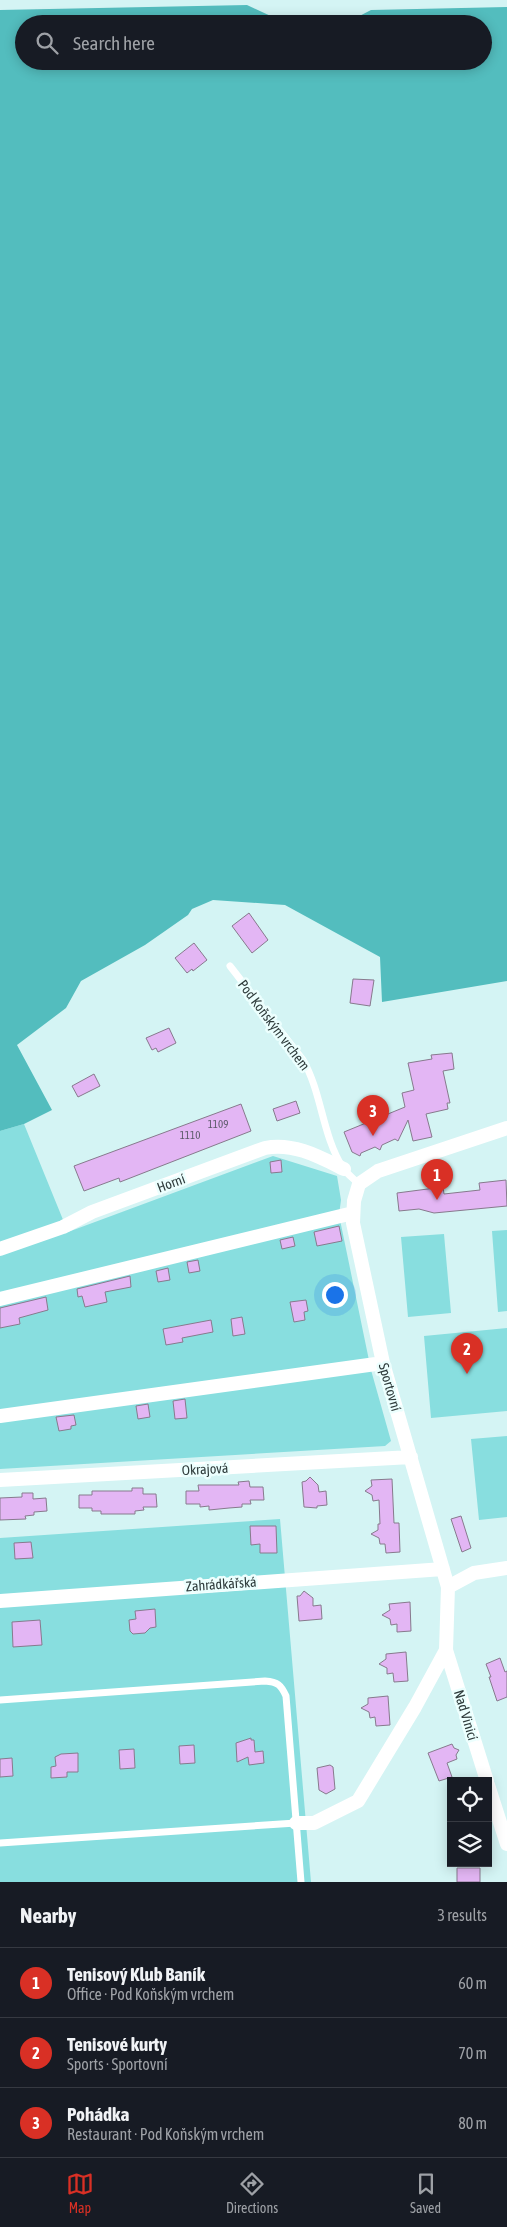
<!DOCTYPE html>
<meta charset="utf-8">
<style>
body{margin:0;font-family:"Asap Condensed",sans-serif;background:#242831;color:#f1f3f6}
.controls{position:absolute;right:15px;bottom:15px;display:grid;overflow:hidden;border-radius:0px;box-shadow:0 2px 12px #0003}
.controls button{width:45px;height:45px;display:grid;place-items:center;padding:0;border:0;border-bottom:1px solid #363941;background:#171b24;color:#f1f3f6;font:25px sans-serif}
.you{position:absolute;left:334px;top:1294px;width:18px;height:18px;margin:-12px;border:4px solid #fff;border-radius:50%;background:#1a73e8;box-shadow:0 0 0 8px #1a73e833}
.badge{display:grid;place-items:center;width:32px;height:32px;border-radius:50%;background:#d93025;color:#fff;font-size:16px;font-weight:700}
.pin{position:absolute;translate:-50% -41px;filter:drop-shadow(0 1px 2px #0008)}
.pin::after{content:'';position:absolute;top:26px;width:18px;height:15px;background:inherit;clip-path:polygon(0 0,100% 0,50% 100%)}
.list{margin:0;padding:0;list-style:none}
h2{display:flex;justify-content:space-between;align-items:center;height:65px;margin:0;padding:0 20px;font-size:21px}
h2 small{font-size:16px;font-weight:400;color:#9ea1a6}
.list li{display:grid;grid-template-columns:32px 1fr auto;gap:15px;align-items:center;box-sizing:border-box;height:70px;padding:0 20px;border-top:1px solid #363941}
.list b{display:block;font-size:19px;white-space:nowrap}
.list p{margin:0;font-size:16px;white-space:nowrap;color:#9ea1a6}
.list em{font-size:16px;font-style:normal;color:#9ea1a6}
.icon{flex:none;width:28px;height:28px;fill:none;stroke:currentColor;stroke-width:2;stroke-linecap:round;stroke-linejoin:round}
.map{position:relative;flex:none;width:507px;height:1882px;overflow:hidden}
.search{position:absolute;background:#171b24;box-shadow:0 2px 12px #0003;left:15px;right:15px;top:15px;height:55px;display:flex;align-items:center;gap:12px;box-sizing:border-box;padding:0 18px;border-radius:28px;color:#9ea1a6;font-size:19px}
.sheet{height:275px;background:#171b24}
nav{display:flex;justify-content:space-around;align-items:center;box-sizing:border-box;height:70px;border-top:1px solid #363941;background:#171b24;font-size:14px;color:#9ea1a6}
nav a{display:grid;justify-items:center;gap:2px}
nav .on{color:#d93025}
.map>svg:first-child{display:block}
.green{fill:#88dedf}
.forest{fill:#53bdbe}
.building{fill:#e3b6f4;stroke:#877a8d}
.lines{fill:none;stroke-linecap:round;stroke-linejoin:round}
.service{stroke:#fff;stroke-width:7}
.minor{stroke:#fff;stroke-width:14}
.labels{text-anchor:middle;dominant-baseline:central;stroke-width:5;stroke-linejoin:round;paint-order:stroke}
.number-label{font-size:11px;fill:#5b5a69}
.street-label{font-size:14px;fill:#2e3b3b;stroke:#ecfffe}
</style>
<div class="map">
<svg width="507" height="1882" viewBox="0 0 507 1882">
<rect width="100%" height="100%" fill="#d4f4f4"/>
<!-- green -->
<path class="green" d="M24 1124 68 1232 273 1156 337 1176 341 1200 339 1215 371 1370 391 1441 385 1446 0 1469V1131Z
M507 1230V1311L498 1312 492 1231Z
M444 1234 451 1313 408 1317 401 1237Z
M507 1328V1411L431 1418 424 1336Z
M507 1436V1517L479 1520 471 1439Z
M280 1519 311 1882H0V1538Z"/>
<!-- forest -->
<path class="forest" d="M247 5 288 24H24V61H483V24H344L371 10 507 7V981L382 1002 380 957 285 905 213 900 192 909 188 915 145 945 81 981 66 1008 17 1045 52 1110 24 1124 0 1131V10Z"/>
<!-- building -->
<path class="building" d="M249 913 268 940 252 953 232 926Z
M194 943 207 960 193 971 192 969 187 973 175 958Z
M353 979 374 980 370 1006 350 1003Z
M169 1028 176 1043 158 1052 156 1048 152 1050 146 1038Z
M452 1053 454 1069 443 1071 450 1103H447L448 1109 426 1114 432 1137 413 1141 408 1120 398 1141 395 1139 382 1145 380 1150 375 1147 361 1153 360 1156 352 1152 344 1132 405 1107 402 1093 414 1090 408 1063 432 1059 431 1055Z
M94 1074 100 1086 78 1097 72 1086Z
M296 1101 300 1113 277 1121 273 1109Z
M241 1104 251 1131 120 1182 119 1178 84 1191 74 1166Z
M281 1160 282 1172 271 1173 270 1162Z
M506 1180 507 1206 434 1213 419 1209 399 1211 397 1193 443 1187 444 1194 480 1190 479 1183Z
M339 1226 342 1241 317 1246 314 1232Z
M293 1237 295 1246 282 1249 280 1240Z
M198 1260 200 1271 189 1273 187 1262Z
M168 1268 170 1280 158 1282 156 1271Z
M130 1276 131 1287 105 1292 107 1302 85 1307 82 1296 78 1297 77 1289Z
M46 1297 48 1310 19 1318 20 1324 0 1328V1308Z
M306 1300 308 1311 304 1312 305 1320 294 1322 290 1302Z
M242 1317 245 1334 233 1336 231 1319Z
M211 1320 213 1332 182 1338 183 1342 166 1345 163 1329Z
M185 1399 187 1418 175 1419 173 1401Z
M148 1404 150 1417 138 1419 136 1406Z
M74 1415 76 1425 71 1426V1429L59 1431 56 1417Z
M310 1477 318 1485 319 1492 326 1491 327 1505 317 1506V1508L304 1507 302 1482 306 1481Z
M392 1479 394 1523H399L400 1552 386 1553 385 1544H380L379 1538 371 1534 378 1530V1524H380L379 1500 373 1501 372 1495 365 1491 372 1486 371 1480Z
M249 1481 250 1487H263L264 1500H250L251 1504H242V1507L229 1508 209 1510V1506L200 1507V1504H186V1491H199L198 1485H239L238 1482Z
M132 1488H143V1494H156L157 1507H143L144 1510 135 1511V1514H101V1511H92V1508H79V1495H92V1491H132Z
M22 1493H33V1499L46 1498 47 1511 34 1512V1515L25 1516 26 1519 0 1520V1498L22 1497Z
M461 1516 471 1548 462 1552 451 1519Z
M250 1526H276L277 1553H260V1544L251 1545Z
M31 1542 33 1558 15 1559 14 1543Z
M304 1591 313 1598V1606L321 1605 322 1619 299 1621 297 1596H300Z
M410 1602 411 1631 397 1632V1624L391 1625 390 1619 382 1615 390 1610 389 1604Z
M155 1609 156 1627 150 1628 145 1633 133 1634 130 1631 129 1620 136 1619 135 1611Z
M40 1620 42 1645 13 1647 12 1622Z
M406 1652 408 1681 394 1682 393 1673 387 1674V1668L379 1664 386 1659V1654Z
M500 1658 505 1672 507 1671V1697L497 1701 489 1677H491L486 1664Z
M388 1696 390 1725 376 1726 375 1717 370 1718 369 1712 361 1708 368 1704V1698Z
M251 1738V1740H254L255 1752 263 1751 264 1763 249 1765 248 1757 237 1762 236 1743Z
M452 1744 454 1748 459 1750 456 1755 457 1759 447 1763 452 1777 439 1781 428 1753Z
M194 1745 195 1763 180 1764 179 1746Z
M134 1749 135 1768 120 1769 119 1750Z
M78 1753V1772H67V1777L51 1778V1767L56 1766 55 1757 61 1754Z
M12 1758 13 1776 0 1777V1759Z
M330 1765 333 1767 335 1789 326 1794 319 1790 317 1768Z
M457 1868H480V1882H457Z"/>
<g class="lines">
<!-- service -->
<path class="service" d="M230 966 303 1060C322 1093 322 1135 343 1168 347 1174 354 1179 359 1184
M0 1700 265 1681C278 1682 281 1685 286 1696L301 1882
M0 1843 296 1823"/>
<!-- minor -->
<path class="minor" d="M0 1249 63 1227 92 1212 265 1148C293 1142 320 1157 344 1169
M0 1299 353 1213
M0 1416 383 1363
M0 1480 411 1457
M448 1587 474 1573 507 1568
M0 1601 443 1569
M446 1650 487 1781
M488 1785 507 1844
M296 1823H314L358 1801 415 1707 446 1650 448 1587 383 1363 353 1223 354 1201 359 1184 378 1171 507 1128"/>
</g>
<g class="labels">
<!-- number labels -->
<g class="number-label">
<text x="218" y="1124">1109</text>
<text x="190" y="1135">1110</text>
</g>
<!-- street labels -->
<g class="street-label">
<text transform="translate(274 1025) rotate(53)">Pod Koňským vrchem</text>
<text transform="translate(171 1183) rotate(-20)">Horní</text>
<text transform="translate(390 1387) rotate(74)">Sportovní</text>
<text transform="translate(205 1469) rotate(-3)">Okrajová</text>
<text transform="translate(221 1584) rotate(-4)">Zahrádkářská</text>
<text transform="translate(466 1715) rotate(73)">Nad Vinicí</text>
</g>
</g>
</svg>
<div class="controls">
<button><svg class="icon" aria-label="locate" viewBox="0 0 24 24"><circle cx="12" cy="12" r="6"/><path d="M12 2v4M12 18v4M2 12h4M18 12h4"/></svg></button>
<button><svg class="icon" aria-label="layers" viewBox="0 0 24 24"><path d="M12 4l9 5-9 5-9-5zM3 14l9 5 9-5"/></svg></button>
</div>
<div class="you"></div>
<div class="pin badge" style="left:437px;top:1200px">1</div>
<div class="pin badge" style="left:467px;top:1374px">2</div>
<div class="pin badge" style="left:373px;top:1136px">3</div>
<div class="search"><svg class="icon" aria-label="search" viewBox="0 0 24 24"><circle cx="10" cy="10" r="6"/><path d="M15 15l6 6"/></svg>Search here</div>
</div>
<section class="sheet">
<h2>Nearby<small>3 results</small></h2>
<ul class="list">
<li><span class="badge">1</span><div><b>Tenisový Klub Baník</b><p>Office · Pod Koňským vrchem</p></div><em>60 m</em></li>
<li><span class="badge">2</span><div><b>Tenisové kurty</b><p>Sports · Sportovní</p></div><em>70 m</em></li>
<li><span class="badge">3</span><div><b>Pohádka</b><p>Restaurant · Pod Koňským vrchem</p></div><em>80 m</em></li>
</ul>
</section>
<nav>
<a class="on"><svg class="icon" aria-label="map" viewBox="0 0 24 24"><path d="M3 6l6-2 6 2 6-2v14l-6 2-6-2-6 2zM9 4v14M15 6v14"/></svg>Map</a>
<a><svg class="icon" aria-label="directions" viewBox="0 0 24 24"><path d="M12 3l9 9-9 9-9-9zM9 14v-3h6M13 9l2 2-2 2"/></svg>Directions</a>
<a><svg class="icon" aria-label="saved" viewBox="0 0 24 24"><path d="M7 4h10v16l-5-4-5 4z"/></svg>Saved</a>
</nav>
